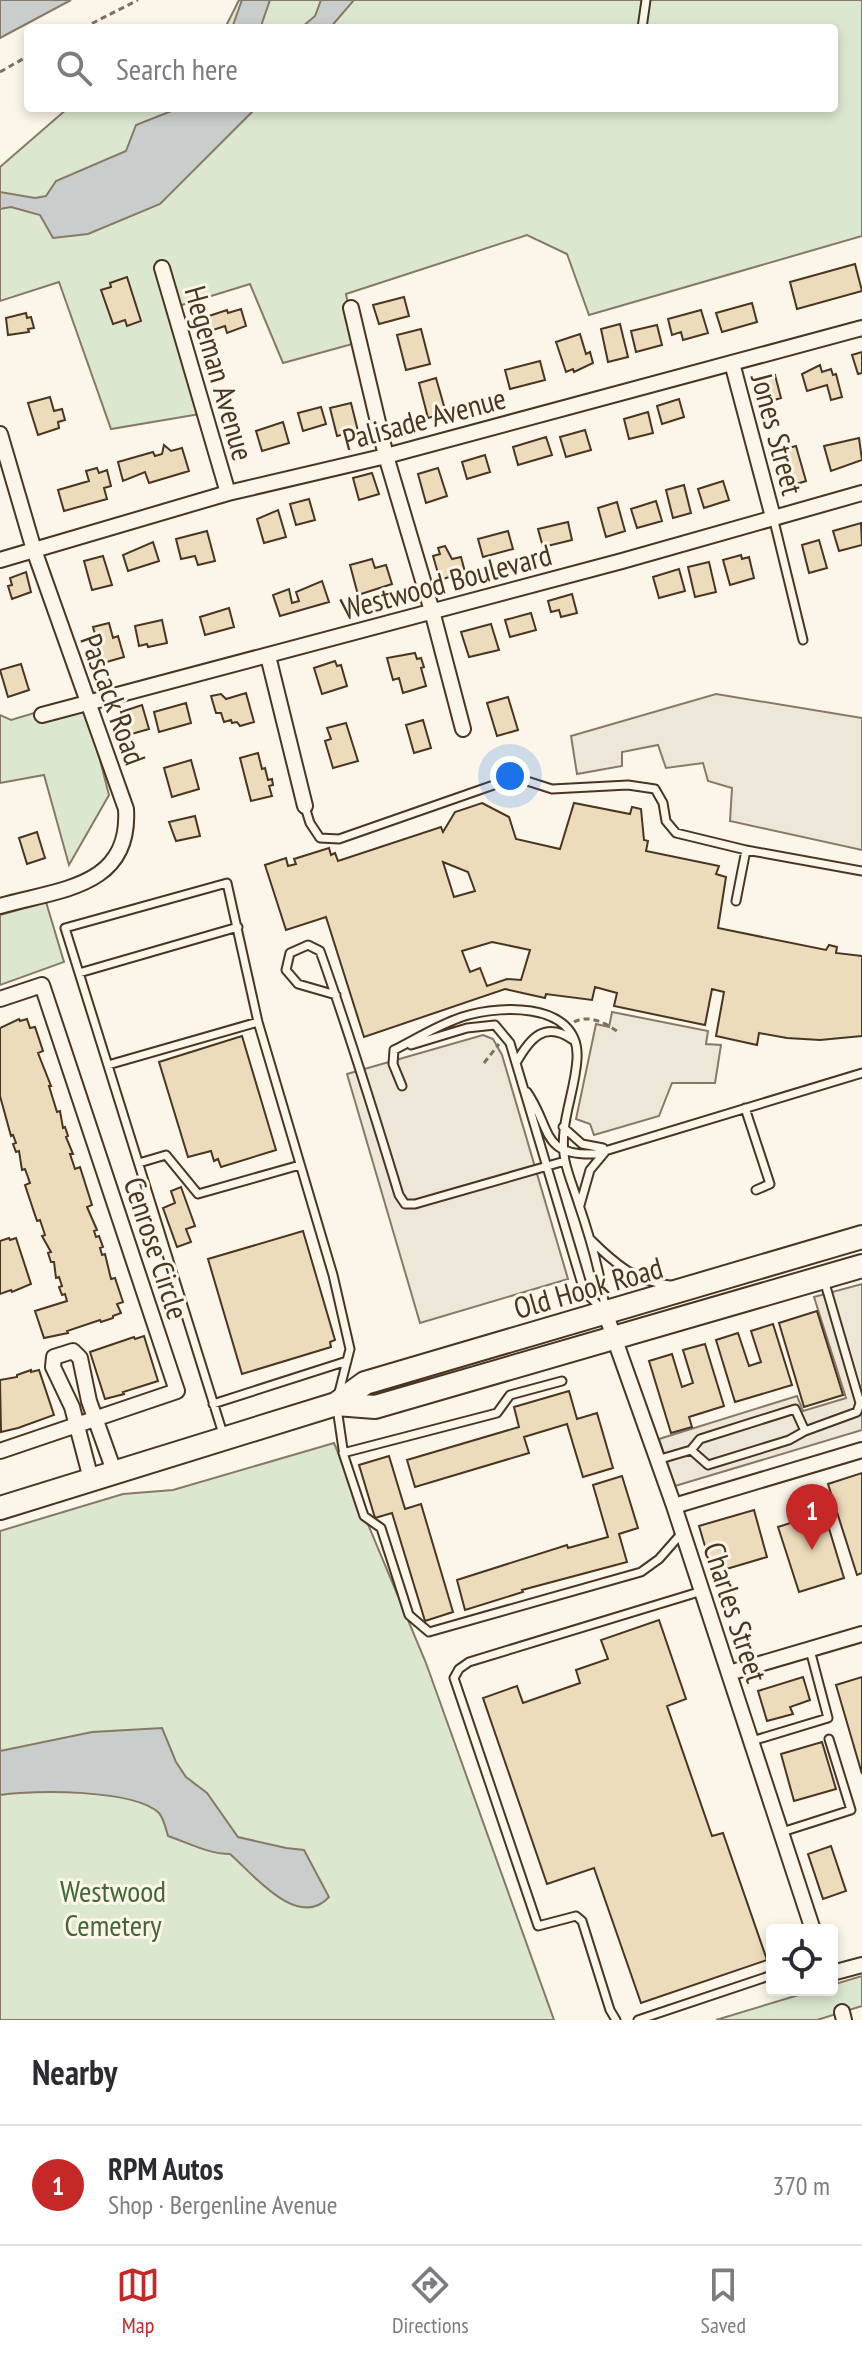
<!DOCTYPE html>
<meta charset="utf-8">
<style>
body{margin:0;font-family:"PT Sans Narrow",sans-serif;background:#f2f2f3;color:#2b2b33}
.controls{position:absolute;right:24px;bottom:24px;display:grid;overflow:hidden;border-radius:8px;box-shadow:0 4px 12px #0003}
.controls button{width:72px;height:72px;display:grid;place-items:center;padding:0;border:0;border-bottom:2px solid #e1e1e2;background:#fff;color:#2b2b33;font:40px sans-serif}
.you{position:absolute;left:510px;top:776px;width:28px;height:28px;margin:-20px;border:6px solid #fff;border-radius:50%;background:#1a73e8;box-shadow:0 0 0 12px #1a73e833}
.badge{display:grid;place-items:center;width:52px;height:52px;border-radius:50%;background:#c62828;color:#fff;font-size:26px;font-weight:700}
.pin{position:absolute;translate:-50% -66px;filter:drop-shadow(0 2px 4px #0008)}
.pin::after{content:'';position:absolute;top:42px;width:28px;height:24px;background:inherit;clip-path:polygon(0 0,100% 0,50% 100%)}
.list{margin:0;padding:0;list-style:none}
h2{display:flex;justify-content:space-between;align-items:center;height:104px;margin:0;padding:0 32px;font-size:34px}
h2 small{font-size:26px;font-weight:400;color:#7c7c81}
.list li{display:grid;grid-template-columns:52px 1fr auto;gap:24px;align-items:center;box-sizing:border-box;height:120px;padding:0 32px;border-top:2px solid #e1e1e2}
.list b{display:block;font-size:30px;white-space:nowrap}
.list p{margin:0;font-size:26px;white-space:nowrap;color:#7c7c81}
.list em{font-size:26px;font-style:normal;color:#7c7c81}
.icon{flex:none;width:44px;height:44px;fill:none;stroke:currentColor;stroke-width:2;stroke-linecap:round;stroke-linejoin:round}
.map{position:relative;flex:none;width:862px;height:2020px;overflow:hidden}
.search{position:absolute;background:#fff;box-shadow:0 4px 12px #0003;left:24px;right:24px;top:24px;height:88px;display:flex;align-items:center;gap:20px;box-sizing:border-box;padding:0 28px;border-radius:8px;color:#7c7c81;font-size:30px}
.sheet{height:224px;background:#fff}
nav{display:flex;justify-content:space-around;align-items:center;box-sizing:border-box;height:112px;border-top:2px solid #e1e1e2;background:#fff;font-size:22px;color:#7c7c81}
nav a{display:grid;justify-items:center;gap:4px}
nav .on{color:#c62828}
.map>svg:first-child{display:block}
.green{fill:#dce7d0;stroke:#887966;stroke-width:2}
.parking{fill:#ede7d9;stroke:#887966;stroke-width:2}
.water{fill:#c9cecd;stroke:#887966;stroke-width:2}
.building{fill:#ecdcbc;stroke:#4a3520;stroke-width:2;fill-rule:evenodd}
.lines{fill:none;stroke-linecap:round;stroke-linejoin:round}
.lane-casing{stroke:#4a3520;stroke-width:11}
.street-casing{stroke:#4a3520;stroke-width:18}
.primary-casing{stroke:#4a3520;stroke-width:26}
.path{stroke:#7f6f5c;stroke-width:3;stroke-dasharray:6 4;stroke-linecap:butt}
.lane{stroke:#fbf6e9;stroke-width:7}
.street{stroke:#fbf6e9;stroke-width:14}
.primary{stroke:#fbf6e9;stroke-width:22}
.labels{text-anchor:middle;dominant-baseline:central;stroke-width:6;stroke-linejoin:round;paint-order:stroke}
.street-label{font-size:30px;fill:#4a3520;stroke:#fbf6e9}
.park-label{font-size:30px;fill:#436837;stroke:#fbf6e9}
</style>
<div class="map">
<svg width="862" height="2020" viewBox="0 0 862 2020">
<rect width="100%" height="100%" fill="#fbf6e9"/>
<!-- green -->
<path class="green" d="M239 0H862V236L589 315 567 254 527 235 346 294 356 343 283 363 250 284 169 309 200 414 111 429 59 282 0 301V167L68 108H834V28H225Z
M84 698 109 795 69 865 44 775 0 783V715L11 720Z
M46 902 64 962 0 985V915Z
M334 1443 426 1663 554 2020H0V1531L123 1494 173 1490Z
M862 1976V2006L817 2020H716L815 1990H832V1985Z"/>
<!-- parking -->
<path class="parking" d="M716 694 862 718V850L730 821 732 788 708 781 703 763 666 768 658 745 622 752V766L577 774 571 736Z
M612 1012 708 1031 706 1044 721 1045 715 1083H672L659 1116 594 1135 590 1124 576 1119 596 1024 609 1027Z
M483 1035 493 1039 502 1055 568 1279 420 1323 347 1074Z
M862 1284V1430L675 1486 659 1439 797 1396 803 1411 846 1398 814 1297Z"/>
<!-- water -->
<path class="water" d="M0 0H71L0 38Z
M242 0H270L262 23 264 28H232Z
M321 0H354L330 28H301L315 16Z
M179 108H256L160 204 88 234 53 238 40 215 11 207 0 209V192L35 198 46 196 56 181 126 151 136 125Z
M162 1728 176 1762 186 1777 207 1793 238 1837 286 1848 304 1850 329 1897C298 1931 252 1873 230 1854 209 1854 188 1843 168 1836 166 1829 164 1819 159 1813 134 1789 34 1790 0 1795V1751L92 1732Z"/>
<!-- building -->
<path class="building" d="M855 264 862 291 797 309 790 282Z
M127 277 141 321 127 326 125 320 113 324 101 290 111 287 110 283Z
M404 297 409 316 379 324 373 305Z
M752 303 757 322 722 332 716 313Z
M241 309 246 326 227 333 225 326 207 332 203 318 227 310 228 313Z
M701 310 708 333 683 340 681 332 672 335 668 319Z
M26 313 27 318 31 317 34 328 28 329 29 332 8 335 6 318Z
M620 324 628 357 608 362 601 329Z
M657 325 662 345 636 352 631 331Z
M421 329 430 364 406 370 397 335Z
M580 334 586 354 590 352 593 363 574 372 573 369 566 372 556 342Z
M862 352V373L858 374 852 355Z
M540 361 545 380 510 389 505 370Z
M820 365 822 372 831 369 833 375 836 374 842 397 831 400 827 385 807 391 802 374Z
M775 375 781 398 764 403 757 379Z
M436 378 446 413 428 418 419 383Z
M50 397 54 411 62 409 65 420 58 422 59 428 38 435 28 403Z
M679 399 684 417 662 424 657 406Z
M351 403 358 431 337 436 330 408Z
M321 407 326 424 303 431 298 413Z
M648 412 653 433 629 439 624 419Z
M283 422 289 443 262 451 256 431Z
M585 430 591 450 566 457 560 437Z
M546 437 552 455 518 465 513 447Z
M859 438 862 460 831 471 824 446Z
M164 445 171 451 182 448 189 471 149 483 145 472 123 481 118 462 153 452 155 456 162 454Z
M796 446 806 481 787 487 778 456 783 455 781 450Z
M485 455 490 472 467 479 462 462Z
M97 468 99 473 107 470 111 486 104 488 107 499 64 511 58 490 89 481 86 471Z
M438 468 447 496 426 503 418 474Z
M372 473 379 494 359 500 353 478Z
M723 481 729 500 704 508 698 489Z
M684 485 691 513 673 518 666 490Z
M309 499 315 520 296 525 290 504Z
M656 501 662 521 637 528 631 509Z
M617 502 625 531 606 537 598 508Z
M278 510 286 537 264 543 257 519Z
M568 522 572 540 543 547 538 529Z
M861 523 862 545 839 551 833 531Z
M207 531 215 561 198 565 195 556 181 559 176 539Z
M508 531 513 549 483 557 478 539Z
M819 540 827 568 809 573 802 545Z
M153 542 159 561 128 571 123 555Z
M445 546 452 559 461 557 465 572 440 580 433 556 440 554 438 548Z
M741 555 742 559 749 557 754 578 730 585 723 560Z
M103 556 112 585 92 590 84 561Z
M372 559 375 568 386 565 392 584 358 595 350 565Z
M709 562 716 592 695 597 688 567Z
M679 569 685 591 659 598 653 577Z
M26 572 31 592 12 599 8 586 12 585 10 578Z
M322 581 329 602 280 616 273 595 289 589 292 603 299 601 296 592Z
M572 594 577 613 561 617 559 610 551 612 548 601Z
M229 608 234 627 205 635 200 617Z
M531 613 536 630 510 637 505 620Z
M162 620 167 643 148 647 147 644 139 646 135 626Z
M109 623 113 638 118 636 124 657 103 663 93 627Z
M491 624 499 650 469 657 461 632Z
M415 653 417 659 421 658 424 667 421 668 426 686 403 693 399 678 393 680 387 658Z
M335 661 337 666 341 665 347 686 322 694 314 668Z
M21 664 29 690 8 697 0 670Z
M246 693 254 722 240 726 237 722 232 723 231 720 224 722 221 713H216L211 696 221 694 226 699Z
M508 697 518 730 497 736 487 703Z
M186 703 191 723 159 732 154 712Z
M142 705 149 729 128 735 121 712Z
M423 720 431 748 414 753 406 725Z
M346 723 358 761 333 768 325 741 331 739 327 728Z
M258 753 262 769 265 768 268 780 272 779 273 785 269 786 272 796 251 801 240 758Z
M191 760 199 789 172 797 164 768Z
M482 803 509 817 516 839 560 849 574 803 630 814 632 807 641 809 644 840 648 841 646 851 719 866 716 874 726 877 718 928 826 950 829 945 837 947 836 953 862 956V1036L820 1040 787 1038 759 1033 757 1045 716 1036 724 992 712 989 705 1025 614 1006 617 993 595 987 592 1000 546 994 545 998 505 989 364 1037 326 917 286 930 265 865 286 858 288 866 296 864 294 859 329 848 331 855 335 853 338 861 441 827 443 832 455 812ZM443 862 468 872 475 891 454 897ZM492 942 530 950 521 980 507 979 487 986 480 968 470 972 462 951Z
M195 816 200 836 176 841 169 822Z
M37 832 45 858 27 864 19 838Z
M19 1019 20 1021 27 1019 30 1028 35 1027 43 1051 38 1053 51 1086H49L57 1112 60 1111 63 1128 65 1127 68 1136 66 1137 73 1154H70L75 1169 80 1167 92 1205 87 1207 97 1230 94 1231 96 1237 99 1236 103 1247 100 1248 102 1255 105 1254 111 1279 115 1278 123 1302 117 1304 121 1313 113 1316V1318L101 1322 100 1320 67 1331 68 1333 44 1338 35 1311 67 1301 65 1294 62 1295 59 1287 62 1286 59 1277 56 1278 54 1262H51L48 1253 51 1252 42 1236 45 1235 40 1220 37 1221 25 1185 30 1183 25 1169 22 1170 19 1151 16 1152 13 1144 16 1143 13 1135 11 1136 0 1096V1028Z
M242 1036 276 1150 221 1167 218 1159 214 1161 211 1151 188 1157 159 1062Z
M181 1187 195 1226 186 1229 191 1242 177 1247 163 1208 175 1203 171 1191Z
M303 1231 335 1340 330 1342 331 1347 242 1374 208 1259Z
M9 1238 10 1240 16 1238 31 1284 12 1292 11 1290 0 1294V1241Z
M817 1311 843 1395 804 1407 779 1323Z
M773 1324 792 1385 735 1402 716 1340 738 1333 749 1366 761 1362 751 1331Z
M144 1336 158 1381 123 1392 124 1394 105 1399 90 1352 134 1337 135 1339Z
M705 1344 724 1406 689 1417 692 1427 671 1433 649 1361 672 1354 682 1387 693 1383 683 1350Z
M31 1370V1372L39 1370 54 1415 18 1428 1 1432 0 1380 17 1377V1375Z
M569 1391 577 1419 597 1413 613 1468 583 1477 567 1424 524 1437 529 1453 415 1487 407 1460 519 1427 514 1407Z
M389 1456 405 1509 421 1504 453 1612 425 1621 392 1513 375 1518 359 1465Z
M862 1473V1573L857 1575 828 1484Z
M622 1476 638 1528 619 1534 627 1562 522 1590 523 1592 465 1610 457 1580 567 1545 568 1548 608 1537 593 1485Z
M754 1510 767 1557 713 1573 699 1526Z
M824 1512 844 1578 799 1592 778 1527Z
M659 1620 686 1699 667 1706 712 1836 723 1833 767 1960 641 2003 594 1868 547 1884 483 1698 517 1686 523 1703 580 1683 576 1670 608 1659 601 1640Z
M803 1677 810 1700 790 1707 793 1714 767 1721 758 1691Z
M862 1677V1774L836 1685Z
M822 1742 836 1789 794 1801 781 1754Z
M831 1846 846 1891 823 1899 808 1854Z"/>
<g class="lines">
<defs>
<path id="lane" d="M642 28 646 0
M773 517 803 640
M305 807 310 823 320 838 339 839 508 780 527 781 552 789 628 785 655 789 663 803 666 821 676 833 746 850 862 871
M736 901 746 850
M79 973 238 927
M336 995 298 984 286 970 290 953 308 945 320 951C349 1032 374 1113 399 1195L405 1204H415L565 1161
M411 1045 467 1028 495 1025 510 1043 584 1291 603 1310
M394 1050C414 1040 433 1028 454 1020 491 1004 581 999 577 1059 575 1094 558 1125 565 1161 568 1175 574 1189 578 1202 590 1237 601 1273 605 1309
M394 1050 393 1064 402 1086
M516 1063C530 1038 545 1020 573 1040
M108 1065 258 1022
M527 1092C552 1128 540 1156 595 1154L862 1073
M745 1108 770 1184 756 1190
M563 1127 582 1144 603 1148
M139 1163 166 1155 198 1194 300 1165
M580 1205 590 1170 605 1152
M590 1239C614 1263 636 1282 670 1285
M213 1404 347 1361
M337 1408 344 1456 364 1516 381 1528 409 1615 429 1632 641 1572 659 1559 681 1534
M224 1437 65 928 227 883 258 1022 333 1275 350 1349 338 1396
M691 1450 708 1465 789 1440 805 1431
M343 1453 497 1413 510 1395 562 1381
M657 1460 691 1450 700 1439 795 1409 805 1431 857 1412 860 1403 824 1280
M752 1741 828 1718 810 1650
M782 1832 851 1810 829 1739
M616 2020 610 2010 582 1921 576 1916 538 1926 454 1678 459 1669 469 1662 702 1591
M638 2020 772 1975"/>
<path id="street" d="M162 268 228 493
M351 308 386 456 432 611 463 729
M732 363 773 517
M0 434 34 550 126 809C131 888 59 889 0 906
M0 560 228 493 386 456 862 328
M268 656 305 806
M42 715 622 561 862 493
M0 999 42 985 177 1391 0 1451
M605 1312 674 1506 813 1930
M91 1479 72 1407 53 1367 54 1357 73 1351 80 1358 89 1401 114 1471
M674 1506 862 1450
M729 1673 862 1634
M832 1973 862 1965
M842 2012 844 2020"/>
<path id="primary" d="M336 1404 375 1407 862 1266
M0 1508 336 1404 365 1383 862 1237"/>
</defs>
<!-- lane casing -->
<use href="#lane" class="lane-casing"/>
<!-- street casing -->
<use href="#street" class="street-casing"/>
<!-- primary casing -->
<use href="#primary" class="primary-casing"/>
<!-- path -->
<path class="path" d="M83 28 138 0
M0 72 28 56
M574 1022C589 1014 606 1023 618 1032
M484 1063 499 1044"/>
<!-- lane -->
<use href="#lane" class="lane"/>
<!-- street -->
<use href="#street" class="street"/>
<!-- primary -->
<use href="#primary" class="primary"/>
</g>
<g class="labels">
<!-- street labels -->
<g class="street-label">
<text transform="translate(220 373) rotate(74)">Hegeman Avenue</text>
<text transform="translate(424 418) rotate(-15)">Palisade Avenue</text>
<text transform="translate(778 434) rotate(75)">Jones Street</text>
<text transform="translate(446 581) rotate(-15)">Westwood Boulevard</text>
<text transform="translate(114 699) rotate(70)">Pascack Road</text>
<text transform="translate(157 1248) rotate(72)">Cenrose Circle</text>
<text transform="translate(588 1287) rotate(-16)">Old Hook Road</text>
<text transform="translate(736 1612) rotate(72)">Charles Street</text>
</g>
<!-- park labels -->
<g class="park-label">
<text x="113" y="1890">Westwood<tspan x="113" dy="34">Cemetery</tspan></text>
</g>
</g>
</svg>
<div class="controls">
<button><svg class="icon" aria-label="locate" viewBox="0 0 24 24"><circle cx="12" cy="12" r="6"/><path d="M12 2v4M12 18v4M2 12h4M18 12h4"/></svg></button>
</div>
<div class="you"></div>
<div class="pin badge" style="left:812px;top:1550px">1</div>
<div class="search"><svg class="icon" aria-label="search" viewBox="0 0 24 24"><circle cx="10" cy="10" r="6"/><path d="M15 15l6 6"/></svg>Search here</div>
</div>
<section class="sheet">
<h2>Nearby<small></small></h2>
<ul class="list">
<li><span class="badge">1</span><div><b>RPM Autos</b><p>Shop · Bergenline Avenue</p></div><em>370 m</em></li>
</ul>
</section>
<nav>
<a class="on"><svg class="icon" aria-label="map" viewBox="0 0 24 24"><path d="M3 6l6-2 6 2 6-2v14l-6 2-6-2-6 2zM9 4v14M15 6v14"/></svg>Map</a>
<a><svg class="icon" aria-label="directions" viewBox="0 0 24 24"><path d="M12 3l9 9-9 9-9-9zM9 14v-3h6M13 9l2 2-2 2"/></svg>Directions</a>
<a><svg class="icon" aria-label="saved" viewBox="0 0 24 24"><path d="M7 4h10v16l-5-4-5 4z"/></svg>Saved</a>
</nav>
